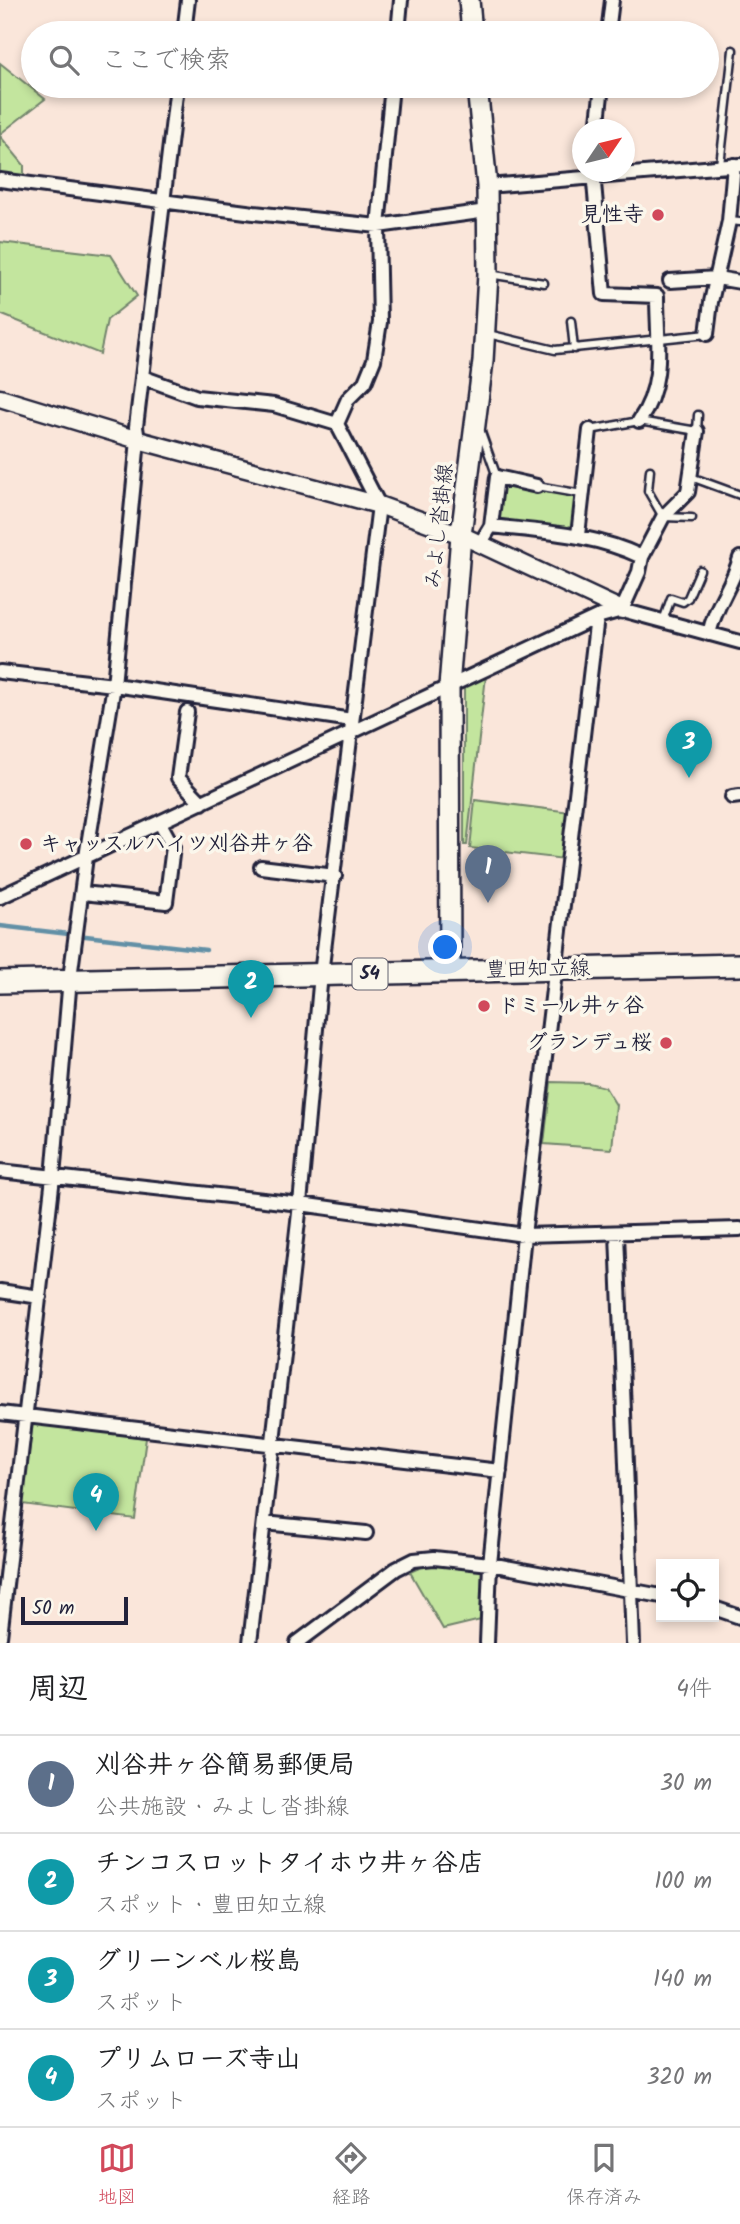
<!DOCTYPE html>
<html lang="ja">
<meta charset="utf-8">
<style>
body{margin:0;font-family:Kalam,"Klee One",sans-serif;background:#f6f6f6;color:#202124}
.controls{position:absolute;right:21px;bottom:21px;display:grid;overflow:hidden;border-radius:0px;box-shadow:0 4px 10px #0003}
.controls button{width:63px;height:63px;display:grid;place-items:center;padding:0;border:0;border-bottom:2px solid #e0e0e0;background:#fff;color:#202124;font:35px sans-serif}
.compass{position:absolute;left:572px;top:119px;width:63px;height:63px;border-radius:50%;background:#fff;box-shadow:0 4px 10px #0003;rotate:55deg}
.scale{position:absolute;left:21px;bottom:18px;width:107px;box-sizing:border-box;padding-left:7px;border:4px solid #22223b;border-top:0;font-size:19px;line-height:24px;white-space:nowrap;color:#22223b;-webkit-text-stroke:5px #fbf7ec;paint-order:stroke}
.you{position:absolute;left:446px;top:948px;width:24px;height:24px;margin:-18px;border:5px solid #fff;border-radius:50%;background:#1a73e8;box-shadow:0 0 0 10px #1a73e833}
.badge{display:grid;place-items:center;width:46px;height:46px;border-radius:50%;background:#d1495b;color:#fff;font-size:23px;font-weight:700}
.pin{position:absolute;translate:-50% -58px;filter:drop-shadow(0 2px 4px #0008)}
.pin::after{content:'';position:absolute;top:37px;width:24px;height:21px;background:inherit;clip-path:polygon(0 0,100% 0,50% 100%)}
.list{margin:0;padding:0;list-style:none}
h2{display:flex;justify-content:space-between;align-items:center;height:91px;margin:0;padding:0 28px;font-size:30px}
h2 small{font-size:23px;font-weight:400;color:#757577}
.list li{display:grid;grid-template-columns:46px 1fr auto;gap:21px;align-items:center;box-sizing:border-box;height:98px;padding:0 28px;border-top:2px solid #e0e0e0}
.list b{display:block;font-size:26px;white-space:nowrap}
.list p{margin:0;font-size:23px;white-space:nowrap;color:#757577}
.list em{font-size:23px;font-style:normal;color:#757577}
.icon{flex:none;width:38px;height:38px;fill:none;stroke:currentColor;stroke-width:2;stroke-linecap:round;stroke-linejoin:round}
.map{position:relative;flex:none;width:740px;height:1643px;overflow:hidden}
.search{position:absolute;background:#fff;box-shadow:0 4px 10px #0003;left:21px;right:21px;top:21px;height:77px;display:flex;align-items:center;gap:18px;box-sizing:border-box;padding:0 24px;border-radius:38px;color:#757577;font-size:26px}
.sheet{height:483px;background:#fff}
nav{display:flex;justify-content:space-around;align-items:center;box-sizing:border-box;height:98px;border-top:2px solid #e0e0e0;background:#fff;font-size:19px;color:#757577}
nav a{display:grid;justify-items:center;gap:4px}
nav .on{color:#d1495b}
.map>svg:first-child{display:block}
.green{fill:#c3e59e;stroke:#72846c;stroke-width:2}
.lines{fill:none;stroke-linecap:round;stroke-linejoin:round}
.stream{stroke:#6290a6;stroke-width:4.5}
.service-casing{stroke:#22223b;stroke-width:11}
.minor-casing{stroke:#22223b;stroke-width:18}
.tertiary-casing{stroke:#22223b;stroke-width:21}
.secondary-casing{stroke:#22223b;stroke-width:24}
.primary-casing{stroke:#22223b;stroke-width:26}
.service{stroke:#fbf7ec;stroke-width:6}
.minor{stroke:#fbf7ec;stroke-width:12}
.tertiary{stroke:#fbf7ec;stroke-width:16}
.secondary{stroke:#fbf7ec;stroke-width:19}
.primary{stroke:#fbf7ec;stroke-width:21}
.poi-dot{fill:#d1495b;stroke:#fbf7ec;stroke-width:2.5}
.labels{text-anchor:middle;dominant-baseline:central;stroke-width:7;stroke-linejoin:round;paint-order:stroke}
.shield{fill:#fbf7ec;stroke:#636270;stroke-width:2}
.shield-label{font-size:19px;font-weight:bold;fill:#22223b}
.poi-label{font-size:21px;font-weight:bold;fill:#22223b;stroke:#fbf7ec;text-anchor:end}
.street-label{font-size:21px;fill:#22223b;stroke:#fbf7ec}
</style>
<div class="map">
<svg width="740" height="1643" viewBox="0 0 740 1643">
<rect width="100%" height="100%" fill="#fae6da"/>
<filter id="ink" filterUnits="userSpaceOnUse"><feTurbulence type="fractalNoise" baseFrequency=".0143" numOctaves="2"/><feDisplacementMap in="SourceGraphic" scale="14" xChannelSelector="R" yChannelSelector="G"/><feConvolveMatrix kernelMatrix="1 2 1 2 8 2 1 2 1" color-interpolation-filters="sRGB"/></filter>
<g filter="url(#ink)">
<!-- green -->
<path class="green" d="M0 63 45 99 0 134Z
M0 136 24 165V177L0 174Z
M0 242 111 255 137 296 107 320 100 354 0 314Z
M506 482 576 496 575 523 568 527 499 521 496 515 500 486Z
M486 676 467 845H464V686Z
M475 800 571 812 564 859 470 848Z
M551 1082 589 1083 605 1087 616 1105 612 1149 544 1144Z
M33 1423 146 1438 135 1519 22 1504Z
M443 1564 482 1569 481 1620 443 1629 410 1572 426 1565Z"/>
<g class="lines">
<!-- stream -->
<path class="stream" d="M0 926 206 950"/>
<defs>
<path id="service" d="M720 165 733 50
M729 221 740 222
M489 274 544 283
M571 321 574 349
M488 334 555 350 707 334
M590 430 639 421 697 431 698 415
M481 432 497 477
M650 470 648 491 663 517 692 518
M691 477 740 495
M537 486 582 494
M663 621 671 598 683 602 688 598 700 570"/>
<path id="minor" d="M184 33 188 0
M398 33 401 0
M608 33 612 0
M597 130 602 86
M593 172 604 294 657 296C657 340 666 383 639 421
M0 180 254 213 378 226 487 211
M487 186 740 165
M670 281 717 278 740 282
M707 334 711 302 729 221 734 165
M142 377 197 397 274 405 337 424
M491 526C543 532 594 534 642 557
M578 535 590 430
M480 544 491 526 497 477 537 486
M622 610 639 572 642 557 663 517 688 492 697 431
M709 634C715 605 732 587 740 558
M0 672 114 685 352 720
M187 712 178 778 202 803
M732 797 740 796
M261 867 335 876
M83 893 166 902 173 847 160 823
M0 897 597 617 622 610 740 642
M0 1171 300 1204 524 1235 740 1229
M617 1233 633 1643
M0 1291 40 1297
M0 1413 500 1471
M264 1523 366 1533
M714 1608 740 1617
M0 1637 53 1177 70 978 86 857 114 685 138 440 136 427 177 86
M250 1643 300 1204 321 974 379 505 337 424 348 399 365 382 374 360 380 322 378 226 392 86
M297 1643 396 1569 414 1560 434 1558 490 1564 661 1596
M487 1643 490 1564 524 1235 597 617"/>
<path id="tertiary" d="M0 398 138 440 379 505 461 535 622 610"/>
<path id="secondary" d="M469 0 472 33
M450 972 449 687 461 535 483 361 488 274 487 186 477 86"/>
<path id="primary" d="M0 982 740 965"/>
</defs>
<!-- service casing -->
<use href="#service" class="service-casing"/>
<!-- minor casing -->
<use href="#minor" class="minor-casing"/>
<!-- tertiary casing -->
<use href="#tertiary" class="tertiary-casing"/>
<!-- secondary casing -->
<use href="#secondary" class="secondary-casing"/>
<!-- primary casing -->
<use href="#primary" class="primary-casing"/>
<!-- service -->
<use href="#service" class="service"/>
<!-- minor -->
<use href="#minor" class="minor"/>
<!-- tertiary -->
<use href="#tertiary" class="tertiary"/>
<!-- secondary -->
<use href="#secondary" class="secondary"/>
<!-- primary -->
<use href="#primary" class="primary"/>
</g>
</g>
<!-- markers -->
<g class="poi-dot">
<circle cx="658" cy="215" r="7"/>
<circle cx="26" cy="844" r="7"/>
<circle cx="484" cy="1006" r="7"/>
<circle cx="666" cy="1043" r="7"/>
</g>
<g class="labels">
<!-- shield labels -->
<rect class="shield" x="352.5" y="958.5" width="35" height="31" rx="5"/>
<g class="shield-label">
<text x="370" y="974">54</text>
</g>
<!-- poi labels -->
<g class="poi-label">
<text x="644" y="215">見性寺</text>
<text x="40" y="844" text-anchor="start">キャッスルハイツ刈谷井ヶ谷</text>
<text x="498" y="1006" text-anchor="start">ドミール井ヶ谷</text>
<text x="652" y="1043">グランデュ桜</text>
</g>
<!-- street labels -->
<g class="street-label">
<text transform="translate(440 526) rotate(-84)">みよし沓掛線</text>
<text transform="translate(538 970) rotate(-1)">豊田知立線</text>
</g>
</g>
</svg>
<div class="controls">
<button><svg class="icon" aria-label="locate" viewBox="0 0 24 24"><circle cx="12" cy="12" r="6"/><path d="M12 2v4M12 18v4M2 12h4M18 12h4"/></svg></button>
</div>
<svg class="compass" viewBox="-18 -18 36 36"><path d="M0-13l5 13h-10z" fill="#e53935"/><path d="M0 13l5-13h-10z" fill="#757577"/></svg>
<div class="scale">50 m</div>
<div class="you"></div>
<div class="pin badge" style="left:488px;top:903px;background:#5c6f8a">1</div>
<div class="pin badge" style="left:251px;top:1018px;background:#0f9aa8">2</div>
<div class="pin badge" style="left:689px;top:778px;background:#0f9aa8">3</div>
<div class="pin badge" style="left:96px;top:1531px;background:#0f9aa8">4</div>
<div class="search"><svg class="icon" aria-label="search" viewBox="0 0 24 24"><circle cx="10" cy="10" r="6"/><path d="M15 15l6 6"/></svg>ここで検索</div>
</div>
<section class="sheet">
<h2>周辺<small>4件</small></h2>
<ul class="list">
<li><span class="badge" style="background:#5c6f8a">1</span><div><b>刈谷井ヶ谷簡易郵便局</b><p>公共施設 · みよし沓掛線</p></div><em>30 m</em></li>
<li><span class="badge" style="background:#0f9aa8">2</span><div><b>チンコスロットタイホウ井ヶ谷店</b><p>スポット · 豊田知立線</p></div><em>100 m</em></li>
<li><span class="badge" style="background:#0f9aa8">3</span><div><b>グリーンベル桜島</b><p>スポット</p></div><em>140 m</em></li>
<li><span class="badge" style="background:#0f9aa8">4</span><div><b>プリムローズ寺山</b><p>スポット</p></div><em>320 m</em></li>
</ul>
</section>
<nav>
<a class="on"><svg class="icon" aria-label="map" viewBox="0 0 24 24"><path d="M3 6l6-2 6 2 6-2v14l-6 2-6-2-6 2zM9 4v14M15 6v14"/></svg>地図</a>
<a><svg class="icon" aria-label="directions" viewBox="0 0 24 24"><path d="M12 3l9 9-9 9-9-9zM9 14v-3h6M13 9l2 2-2 2"/></svg>経路</a>
<a><svg class="icon" aria-label="saved" viewBox="0 0 24 24"><path d="M7 4h10v16l-5-4-5 4z"/></svg>保存済み</a>
</nav>
